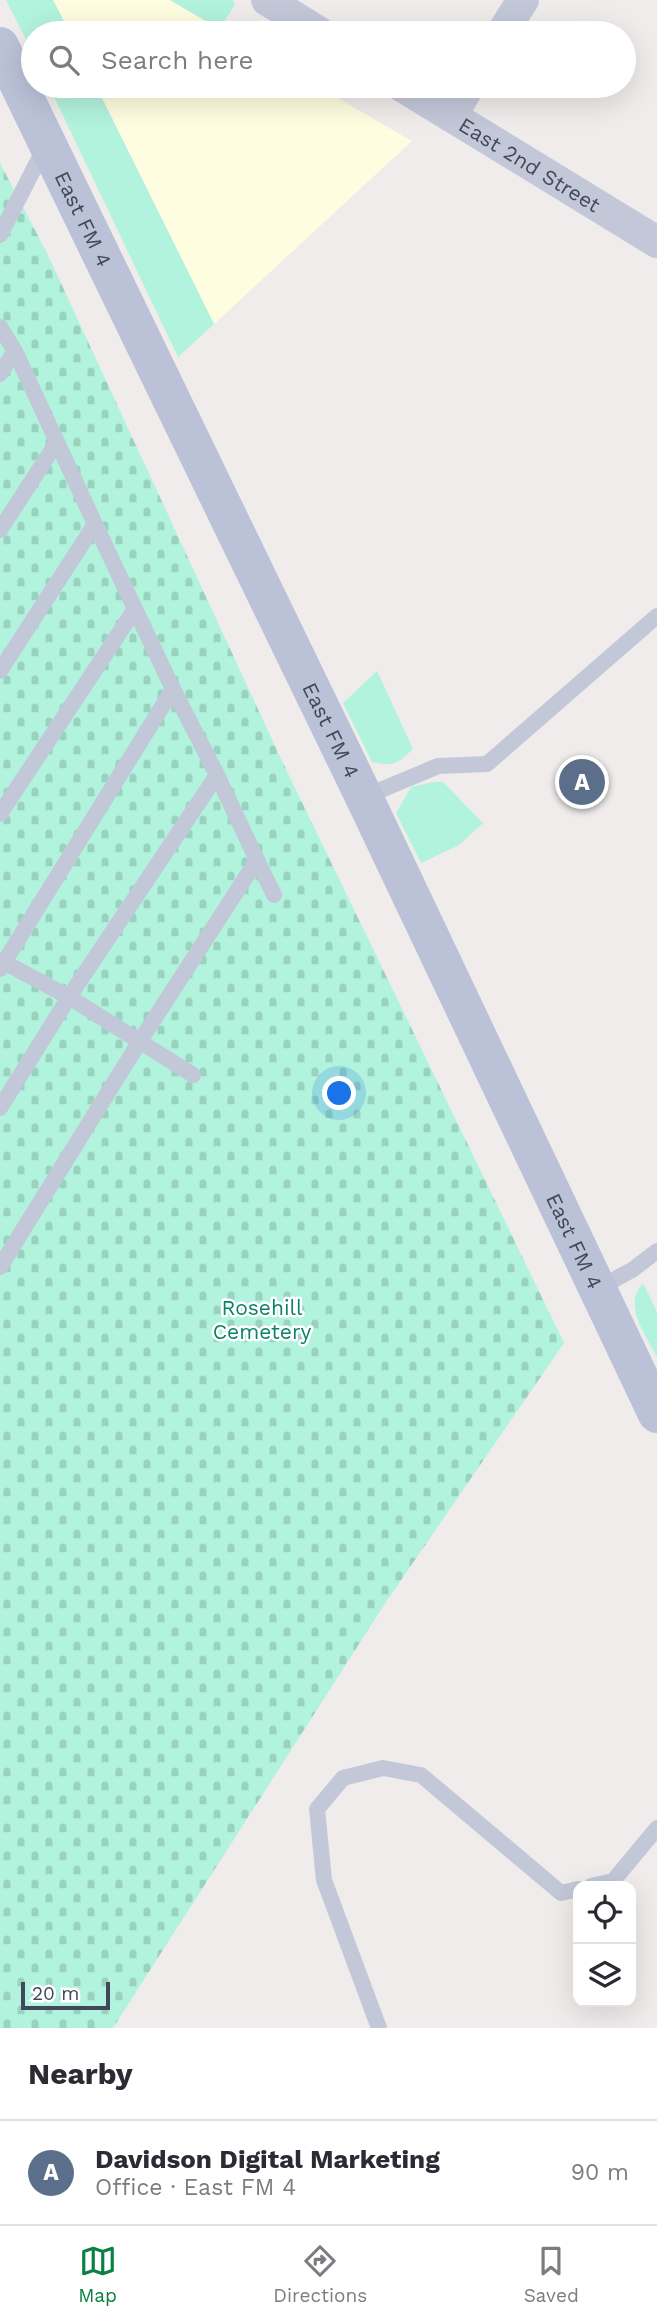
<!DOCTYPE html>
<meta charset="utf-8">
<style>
body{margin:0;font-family:"Work Sans",sans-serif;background:#f2f2f3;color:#2b2b33}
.controls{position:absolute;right:21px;bottom:21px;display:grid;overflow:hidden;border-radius:14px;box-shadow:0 7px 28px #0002}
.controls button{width:63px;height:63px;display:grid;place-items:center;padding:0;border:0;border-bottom:2px solid #e1e1e2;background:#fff;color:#2b2b33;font:35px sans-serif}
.scale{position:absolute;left:21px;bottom:18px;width:89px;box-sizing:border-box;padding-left:7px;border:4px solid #42485a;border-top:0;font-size:19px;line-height:24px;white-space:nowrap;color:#42485a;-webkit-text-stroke:5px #fff;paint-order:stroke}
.you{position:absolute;left:340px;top:1094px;width:24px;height:24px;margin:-18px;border:5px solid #fff;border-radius:50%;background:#1a73e8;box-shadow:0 0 0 10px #1a73e833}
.badge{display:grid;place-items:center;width:46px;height:46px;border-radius:50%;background:#0b8043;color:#fff;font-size:23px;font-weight:700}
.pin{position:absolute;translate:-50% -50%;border:4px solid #fff;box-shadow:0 2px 7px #0006}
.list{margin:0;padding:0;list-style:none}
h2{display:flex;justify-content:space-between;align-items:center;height:91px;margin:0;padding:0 28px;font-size:30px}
h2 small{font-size:23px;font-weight:400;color:#7c7c81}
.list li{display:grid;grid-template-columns:46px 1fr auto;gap:21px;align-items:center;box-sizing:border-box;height:105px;padding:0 28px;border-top:2px solid #e1e1e2}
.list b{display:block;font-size:26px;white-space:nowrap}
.list p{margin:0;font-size:23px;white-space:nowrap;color:#7c7c81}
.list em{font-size:23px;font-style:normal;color:#7c7c81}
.icon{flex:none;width:38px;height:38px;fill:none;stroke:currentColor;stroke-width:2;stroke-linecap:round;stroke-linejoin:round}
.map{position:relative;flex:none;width:657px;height:2028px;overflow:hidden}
.search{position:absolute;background:#fff;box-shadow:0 7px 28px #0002;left:21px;right:21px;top:21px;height:77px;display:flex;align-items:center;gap:18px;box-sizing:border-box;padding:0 24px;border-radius:38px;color:#7c7c81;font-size:26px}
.sheet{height:196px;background:#fff}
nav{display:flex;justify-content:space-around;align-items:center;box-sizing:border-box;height:98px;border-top:2px solid #e1e1e2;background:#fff;font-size:19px;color:#7c7c81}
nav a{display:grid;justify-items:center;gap:4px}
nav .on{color:#0b8043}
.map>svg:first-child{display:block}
.commercial{fill:#fefde0}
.green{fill:#b2f3dd}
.cemetery{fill:url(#cemetery-stones)}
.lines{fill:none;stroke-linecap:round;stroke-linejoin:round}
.service{stroke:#c2c8d8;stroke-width:16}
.minor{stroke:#c2c8d8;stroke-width:32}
.secondary{stroke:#bbc1d7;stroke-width:38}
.labels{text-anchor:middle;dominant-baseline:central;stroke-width:5;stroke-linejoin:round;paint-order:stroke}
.street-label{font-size:21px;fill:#42485a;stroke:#fff}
.park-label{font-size:21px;fill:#0c8267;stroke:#fff}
</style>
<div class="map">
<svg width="657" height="2028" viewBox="0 0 657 2028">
<defs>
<pattern id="cemetery-stones" width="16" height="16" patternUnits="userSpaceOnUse" patternTransform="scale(1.75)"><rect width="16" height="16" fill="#b2f3dd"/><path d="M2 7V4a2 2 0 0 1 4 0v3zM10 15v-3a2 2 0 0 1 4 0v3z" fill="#9ad2c0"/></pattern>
</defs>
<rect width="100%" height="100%" fill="#efeceb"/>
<!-- commercial -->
<path class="commercial" d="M53 0H170L227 33H70Z
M96 86H317L412 141 214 324Z"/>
<!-- green -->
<path class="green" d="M6 0H53L70 33H33V53Z
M170 0H233L235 5 219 29Z
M49 86H96L214 324 178 357Z
M377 671 413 749C397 764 394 767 372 762L343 703Z
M433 782H443L483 823 459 845 421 863 396 813 411 787Z
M643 1283 657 1312V1357C646 1335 622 1305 643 1283Z"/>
<!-- cemetery -->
<path class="cemetery" d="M0 163 47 253 281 759 564 1343 384 1605 113 2028H0Z"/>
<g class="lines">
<!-- service -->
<path class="service" d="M0 235 45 147
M0 327 15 351
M0 374 15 351 57 442 0 530
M57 442 95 524
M135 609 173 689
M0 671 95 524 135 609 0 814
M217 775 257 860
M364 797 438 766 487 764 657 616
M0 960 69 997 193 1075
M0 969 173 689 217 775 69 997 0 1108
M0 1267 140 1041 257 860 274 895
M597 1289 632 1270 657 1251
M591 1886 613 1881 657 1828
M379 2028 324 1880 317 1809 343 1778 383 1768 421 1775 561 1893 578 1889"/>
<!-- minor -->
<g class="minor">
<path d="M267 0 320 33"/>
<path d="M502 33 523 0"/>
<path id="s1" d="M402 86 657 242"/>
<path d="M451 116 469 86"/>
</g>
<!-- secondary -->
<path class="secondary" id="s2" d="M0 46 364 797 657 1414"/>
</g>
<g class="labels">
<!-- street labels -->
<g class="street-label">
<text stroke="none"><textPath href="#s1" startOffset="150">East 2nd Street</textPath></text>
<text stroke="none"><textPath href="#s2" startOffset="192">East FM 4</textPath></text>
<text stroke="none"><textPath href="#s2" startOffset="760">East FM 4</textPath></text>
<text stroke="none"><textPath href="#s2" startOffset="1326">East FM 4</textPath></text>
</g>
<!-- park labels -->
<g class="park-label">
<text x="262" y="1307">Rosehill<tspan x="262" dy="24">Cemetery</tspan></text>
</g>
</g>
</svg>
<div class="controls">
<button><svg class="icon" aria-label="locate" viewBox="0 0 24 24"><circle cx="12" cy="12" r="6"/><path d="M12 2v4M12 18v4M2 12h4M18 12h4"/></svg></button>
<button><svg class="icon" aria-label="layers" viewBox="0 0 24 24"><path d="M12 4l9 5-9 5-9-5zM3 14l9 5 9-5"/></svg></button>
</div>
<div class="scale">20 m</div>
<div class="you"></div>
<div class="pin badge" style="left:582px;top:782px;background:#5c6f8a">A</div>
<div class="search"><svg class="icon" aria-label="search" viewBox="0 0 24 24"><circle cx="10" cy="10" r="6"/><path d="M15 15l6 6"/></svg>Search here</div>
</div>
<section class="sheet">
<h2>Nearby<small></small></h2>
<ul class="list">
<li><span class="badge" style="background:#5c6f8a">A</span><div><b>Davidson Digital Marketing</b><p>Office · East FM 4</p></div><em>90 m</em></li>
</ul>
</section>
<nav>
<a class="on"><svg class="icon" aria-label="map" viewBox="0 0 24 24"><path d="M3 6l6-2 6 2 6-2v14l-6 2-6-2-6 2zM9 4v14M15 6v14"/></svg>Map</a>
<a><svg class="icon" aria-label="directions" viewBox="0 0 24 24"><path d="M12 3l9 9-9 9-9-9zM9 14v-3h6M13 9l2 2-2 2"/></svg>Directions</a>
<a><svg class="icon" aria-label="saved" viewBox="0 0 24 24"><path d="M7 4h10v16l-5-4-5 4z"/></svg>Saved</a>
</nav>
